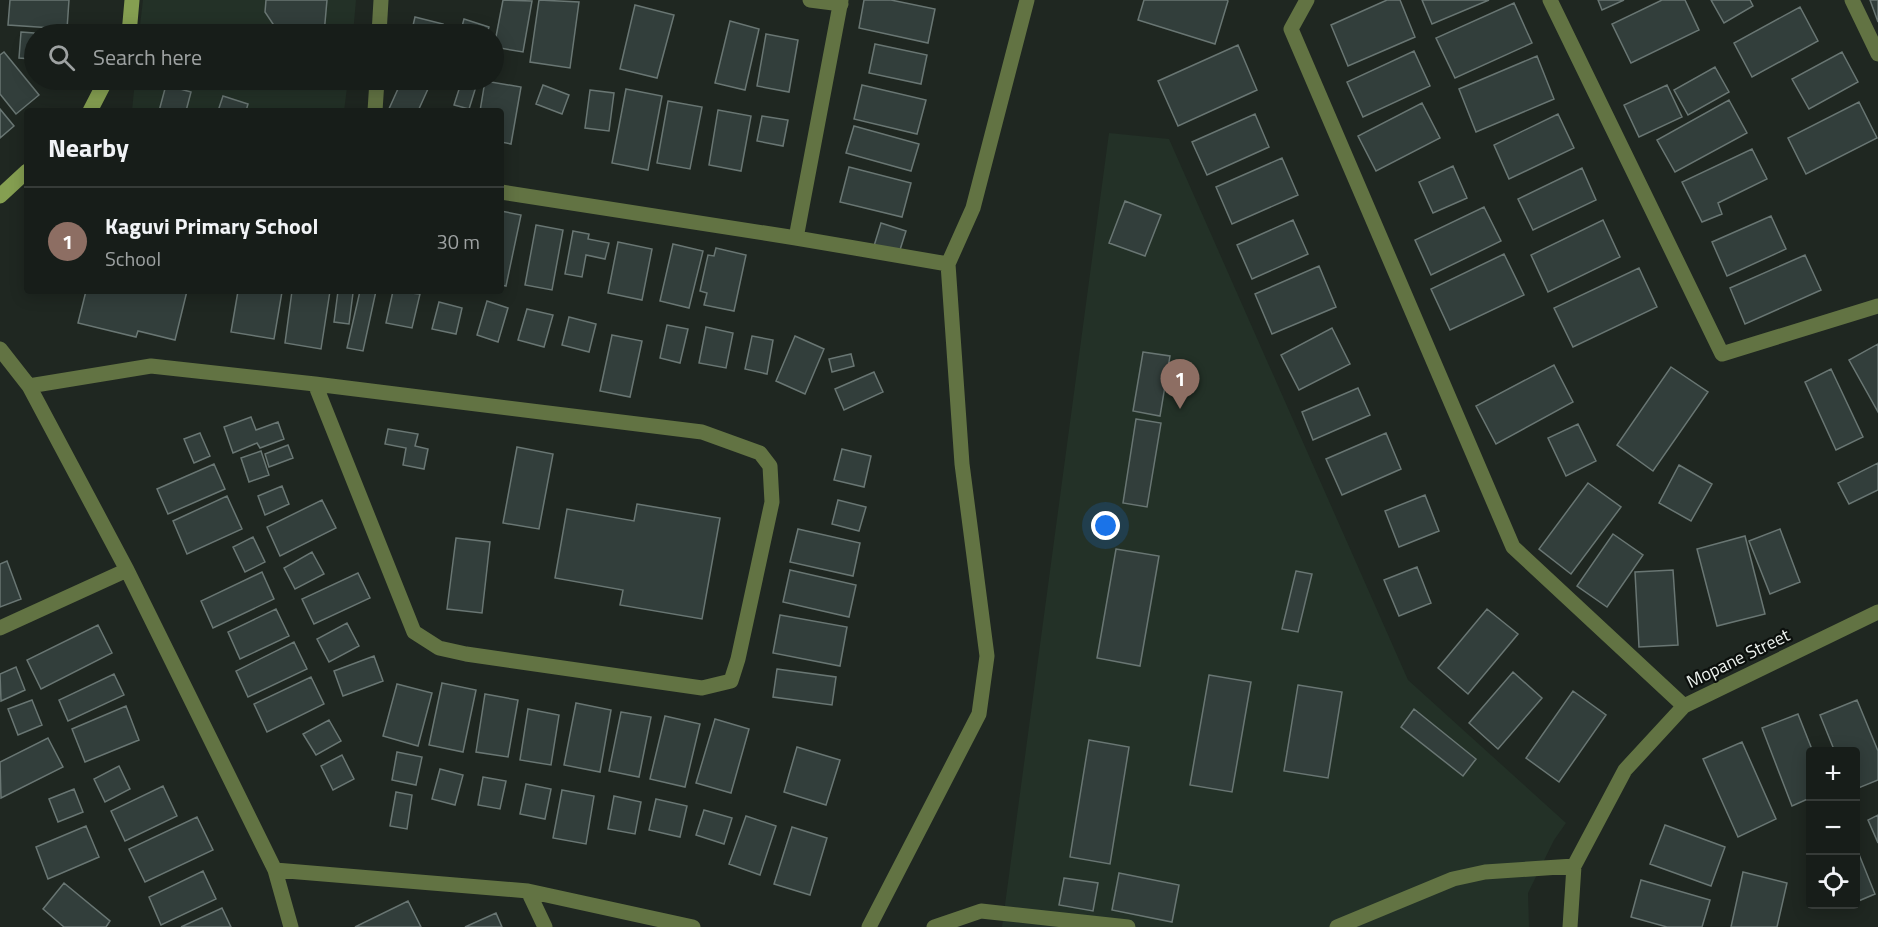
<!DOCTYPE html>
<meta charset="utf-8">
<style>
body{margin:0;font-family:"Titillium Web",sans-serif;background:#202622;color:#f1f3f6}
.controls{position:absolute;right:18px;bottom:18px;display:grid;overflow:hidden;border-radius:6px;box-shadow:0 3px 15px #0003}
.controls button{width:54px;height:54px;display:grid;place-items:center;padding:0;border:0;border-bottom:2px solid #363b38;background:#171d19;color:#f1f3f6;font:30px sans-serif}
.you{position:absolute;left:1106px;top:526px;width:21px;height:21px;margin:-15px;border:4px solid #fff;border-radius:50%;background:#1a73e8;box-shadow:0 0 0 9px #1a73e833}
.badge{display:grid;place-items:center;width:39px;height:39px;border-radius:50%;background:#bbaaf6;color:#fff;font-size:20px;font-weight:700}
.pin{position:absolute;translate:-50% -50px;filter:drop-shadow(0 2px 3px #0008)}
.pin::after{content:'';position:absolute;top:32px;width:21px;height:18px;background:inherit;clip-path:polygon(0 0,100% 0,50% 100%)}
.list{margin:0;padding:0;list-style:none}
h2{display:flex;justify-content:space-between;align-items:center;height:78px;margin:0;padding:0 24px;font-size:26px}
h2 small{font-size:20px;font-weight:400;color:#9ea2a2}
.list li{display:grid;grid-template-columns:39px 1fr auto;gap:18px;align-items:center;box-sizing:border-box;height:108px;padding:0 24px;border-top:2px solid #363b38}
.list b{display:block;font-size:22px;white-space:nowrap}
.list p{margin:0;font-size:20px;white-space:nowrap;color:#9ea2a2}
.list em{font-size:20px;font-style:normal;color:#9ea2a2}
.icon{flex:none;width:33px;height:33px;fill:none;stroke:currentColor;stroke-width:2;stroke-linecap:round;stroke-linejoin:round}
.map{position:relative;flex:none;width:1878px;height:927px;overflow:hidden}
.search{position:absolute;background:#171d19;box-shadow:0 3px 15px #0003;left:24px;top:24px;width:480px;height:66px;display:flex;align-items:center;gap:15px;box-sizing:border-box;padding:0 21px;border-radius:33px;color:#9ea2a2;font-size:22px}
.panel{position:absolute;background:#171d19;box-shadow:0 3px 15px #0003;left:24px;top:108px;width:480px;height:186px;border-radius:6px}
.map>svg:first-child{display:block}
.built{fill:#233127}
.building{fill:#323e3b;stroke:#697673;stroke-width:1.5}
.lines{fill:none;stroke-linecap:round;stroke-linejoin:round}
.street{stroke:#627343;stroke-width:15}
.secondary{stroke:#859f51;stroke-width:15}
.labels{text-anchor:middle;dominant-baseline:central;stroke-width:4.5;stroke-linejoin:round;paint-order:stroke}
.street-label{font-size:18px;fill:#edf2ee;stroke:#0b0f0c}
</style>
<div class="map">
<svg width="1878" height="927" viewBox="0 0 1878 927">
<rect width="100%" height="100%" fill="#1f2721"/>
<!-- built -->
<path class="built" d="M143 0H356L353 34H139Z
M135 80H348L344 111H132Z
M1109 133 1169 139 1408 680 1566 823 1554 840 1528 893 1529 927H1002Z"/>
<!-- building -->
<path class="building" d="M10 0H69L67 29 8 25Z
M266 0H327L324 34 279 33 265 12Z
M503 0 532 1 523 52 494 47Z
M539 0 579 2 570 68 530 62Z
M864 0H891L935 9 928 43 859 28Z
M1144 0H1227L1228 1 1215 44 1138 20Z
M1387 0H1400L1415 37 1348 66 1331 25Z
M1422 0H1489L1432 24Z
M1598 0H1624L1602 10Z
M1662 0H1685L1699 30 1631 63 1612 24Z
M1711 0H1750L1753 6 1724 23Z
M1870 0H1878V22Z
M1514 3 1532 43 1455 78 1436 38Z
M635 5 674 15 657 78 620 69Z
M1800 7 1818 41 1752 77 1734 43Z
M415 17 443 24 440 34H411Z
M464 19 489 27 487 34H460Z
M730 21 759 29 745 90 715 83Z
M21 32 34 33 31 59 19 58Z
M766 34 798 40 789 92 757 86Z
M875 44 927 55 921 84 869 73Z
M1238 45 1257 90 1178 126 1158 81Z
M1414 51 1430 86 1363 117 1347 82Z
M4 52 39 95 16 114 0 94V55Z
M1842 52 1858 82 1809 109 1792 79Z
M1537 56 1554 99 1476 132 1459 89Z
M1715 67 1729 92 1688 115 1674 90Z
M402 80H432L418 111H388Z
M462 80H478L469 109 454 105Z
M485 81 521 87 511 144 501 142V111H480Z
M166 85 191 92 186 111H159Z
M543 85 569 95 562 114 536 104Z
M862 85 926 100 917 134 854 119Z
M1667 85 1682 117 1639 137 1624 105Z
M626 89 662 96 648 170 612 163Z
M590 90 614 93 609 131 585 128Z
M223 96 248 104 246 111H218Z
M1729 100 1747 133 1675 172 1657 140Z
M668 101 702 107 690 169 657 163Z
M1859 102 1877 138 1806 174 1788 138Z
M1422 103 1440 138 1376 171 1358 136Z
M0 109 14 126 0 138Z
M718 110 751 116 741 171 709 165Z
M1255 114 1269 147 1207 175 1192 142Z
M1558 114 1574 148 1509 179 1494 145Z
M762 116 788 120 783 146 757 141Z
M854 126 919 144 911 171 846 153Z
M1752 149 1767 179 1718 203 1722 214 1702 222 1682 182Z
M1282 158 1298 195 1232 224 1216 187Z
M1453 166 1467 198 1433 213 1419 182Z
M849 167 911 183 902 217 840 202Z
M1582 168 1596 200 1533 230 1518 199Z
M1125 201 1161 215 1145 256 1109 243Z
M1484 207 1501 241 1431 275 1415 240Z
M501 211 521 215 506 286 501 285Z
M1771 216 1786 249 1727 276 1712 242Z
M1293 220 1308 254 1252 279 1237 245Z
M1603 220 1620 257 1548 292 1531 255Z
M881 223 906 231 899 253 874 246Z
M536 225 563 230 552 290 525 285Z
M573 231 589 234 588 239 609 243 605 259 586 255 582 277 565 274Z
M618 242 652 249 642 300 608 293Z
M673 244 703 251 689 308 660 301Z
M716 248 746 255 734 311 704 305 707 293 700 291 708 255 714 256Z
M1504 254 1524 295 1450 330 1431 289Z
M1805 255 1821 290 1745 324 1730 288Z
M1319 266 1336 307 1272 334 1255 294Z
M1639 268 1657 307 1573 347 1554 308Z
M86 291H187L175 340 138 331 136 337 78 323Z
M238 291 282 292 274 339 231 332Z
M292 291H330L321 349 285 343Z
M338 291 353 293 349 324 334 322Z
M360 291H376L363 351 347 348Z
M393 291 420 294 412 328 386 323Z
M487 301 508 308 498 342 477 335Z
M439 302 462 308 456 334 432 329Z
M527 309 553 315 544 347 518 340Z
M569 317 596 324 589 352 562 345Z
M667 325 688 329 680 363 660 358Z
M706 327 733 333 726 368 699 363Z
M1332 328 1350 364 1299 390 1281 355Z
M612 335 642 341 630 397 600 391Z
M752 336 773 340 767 374 745 369Z
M795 336 824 349 805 394 776 381Z
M1878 344V412L1849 360Z
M1143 352 1170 356 1160 416 1133 411Z
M851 354 854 366 832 372 829 359Z
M1554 365 1573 402 1496 444 1476 406Z
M1671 367 1708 392 1653 471 1617 445Z
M1831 369 1863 437 1836 450 1805 382Z
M874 372 883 392 844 410 835 389Z
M1358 388 1370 415 1313 440 1302 412Z
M251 417 256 430 278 422 284 439 260 448 257 443 233 453 224 427Z
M1136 419 1161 423 1147 507 1123 503Z
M1578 424 1596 461 1566 476 1548 438Z
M388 429 418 434 415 446 428 449 424 469 403 465 406 448 385 444Z
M200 433 210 456 194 463 184 439Z
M1386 433 1401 469 1342 495 1326 459Z
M288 445 293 458 269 467 265 454Z
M517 447 553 454 539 529 503 523Z
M842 449 871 456 864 487 834 480Z
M261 451 269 475 249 482 241 458Z
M1878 463V490L1849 504 1838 483Z
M214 464 225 489 168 514 157 489Z
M1679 465 1712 484 1691 521 1659 503Z
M1588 483 1621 507 1571 574 1539 549Z
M282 486 289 504 265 515 258 496Z
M1425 495 1439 531 1399 547 1385 511Z
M227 496 242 529 187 554 173 521Z
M322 500 336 528 280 556 267 527Z
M838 500 866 507 859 531 832 524Z
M637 504 720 518 702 619 620 605 623 590 555 578 567 509 634 521Z
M798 529 860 543 853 576 790 562Z
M1780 529 1800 582 1770 594 1749 541Z
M1613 534 1643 555 1607 607 1577 586Z
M1745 536 1765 614 1717 626 1697 549Z
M253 537 265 562 245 572 233 547Z
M456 538 490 542 482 613 447 609Z
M1116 549 1159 556 1140 666 1097 658Z
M312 552 324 574 295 589 284 568Z
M7 561 21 599 0 607V564Z
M1417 567 1431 603 1399 616 1384 580Z
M790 570 856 585 849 617 783 602Z
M1673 570 1678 645 1639 647 1635 572Z
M1296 571 1312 574 1298 632 1282 629Z
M262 572 274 599 213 628 201 601Z
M358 573 370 598 314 624 302 599Z
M276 609 289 636 240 659 228 632Z
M1487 609 1518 634 1468 694 1438 668Z
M780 615 847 627 840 666 773 653Z
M347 623 359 646 329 662 317 639Z
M98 625 112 653 41 689 27 660Z
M294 642 307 669 248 697 236 671Z
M374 656 383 681 343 696 334 671Z
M16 667 25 690 1 701 0 674Z
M777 669 836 677 832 705 773 697Z
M1513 672 1542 698 1498 749 1469 723Z
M114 674 124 695 68 721 59 700Z
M1209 675 1251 682 1232 792 1190 785Z
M311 677 324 704 267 732 254 704Z
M442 683 476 690 463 752 429 745Z
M397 684 432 693 418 746 383 736Z
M1298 685 1342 692 1328 778 1284 771Z
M1573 691 1606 715 1559 782 1526 758Z
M485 694 518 700 508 757 476 752Z
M32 700 42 725 18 735 8 709Z
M1857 700 1878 751V780L1856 789V752H1835L1820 715Z
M576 703 611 710 600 772 564 765Z
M126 706 139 740 85 762 72 729Z
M528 709 559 715 551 765 520 760Z
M1414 709 1476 759 1463 776 1401 727Z
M621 712 651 717 639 777 609 771Z
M1798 714 1813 752H1810V798L1792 806 1762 728Z
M665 716 700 724 685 787 650 779Z
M715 719 749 729 731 793 696 783Z
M329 720 341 741 316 755 303 734Z
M48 738 63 767 1 798 0 762Z
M1089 740 1129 747 1110 864 1070 857Z
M1742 742 1776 819 1738 837 1703 759Z
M797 747 840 760 826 805 784 792Z
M397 752 422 757 416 785 392 780Z
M342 755 354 779 333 790 321 766Z
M119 766 130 789 105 802 94 779Z
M440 769 463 775 455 805 432 799Z
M483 777 506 781 500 809 478 805Z
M526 784 551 789 545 819 520 814Z
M163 786 177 816 125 841 111 811Z
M74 789 83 812 58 822 49 799Z
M562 790 594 796 586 844 553 838Z
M396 792 412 795 407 829 390 826Z
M614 796 641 802 635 834 608 829Z
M656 799 687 806 680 837 649 830Z
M704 810 732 818 724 844 696 835Z
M1878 815V843L1868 820Z
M746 816 776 826 760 875 729 864Z
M197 817 213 850 145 882 129 849Z
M1665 825 1725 847 1711 886 1650 864Z
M86 826 99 857 48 879 36 847Z
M792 827 827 838 810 895 774 884Z
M1856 847 1875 894 1856 902Z
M203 871 216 899 161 925 149 897Z
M1743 872 1787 883 1777 927H1731Z
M1119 873 1179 885 1172 922 1112 910Z
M1064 878 1098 883 1093 911 1059 905Z
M1641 880 1710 900 1702 927H1667L1631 917Z
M64 883 110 921 106 927H64L43 909Z
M408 901 421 927H355Z
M222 908 231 927H181Z
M496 913 502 927H465Z"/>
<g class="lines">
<!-- street -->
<path class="street" d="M810 0 841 4
M1307 0 1291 29 1513 547 1684 706
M1550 0 1722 354 1878 306
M1852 0 1878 54
M379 34 381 0
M375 111 377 80
M501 192 796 238 841 0
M796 238 948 264 973 208 1027 0
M0 349 29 386 127 570 275 870 291 927
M29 386 151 366 315 384 414 632 439 648 466 654 702 688 731 681 738 659 772 502 770 466 760 453 702 432 315 384
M0 628 127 570
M275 870 528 891 693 927
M528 891 545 927
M869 927 979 714 987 656 962 464 948 264
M934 927 981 911 1128 927
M1337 927 1453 879 1485 872 1574 866
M1570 927 1574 866 1625 770 1684 706 1878 612"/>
<!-- secondary -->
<path class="secondary" d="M129 34 132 0
M90 111 106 80
M0 196 27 171"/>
</g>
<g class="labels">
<!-- street labels -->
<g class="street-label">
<text transform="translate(1738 658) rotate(-26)">Mopane Street</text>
</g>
</g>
</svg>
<div class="controls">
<button>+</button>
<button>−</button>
<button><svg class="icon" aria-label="locate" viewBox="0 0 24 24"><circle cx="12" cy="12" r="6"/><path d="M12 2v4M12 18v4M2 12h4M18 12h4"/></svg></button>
</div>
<div class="you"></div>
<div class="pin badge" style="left:1180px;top:409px;background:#8d6e63">1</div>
<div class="search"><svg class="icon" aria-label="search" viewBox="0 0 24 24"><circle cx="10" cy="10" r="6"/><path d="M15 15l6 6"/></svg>Search here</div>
<section class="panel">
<h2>Nearby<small></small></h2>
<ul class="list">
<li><span class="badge" style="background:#8d6e63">1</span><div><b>Kaguvi Primary School</b><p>School</p></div><em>30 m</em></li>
</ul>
</section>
</div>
